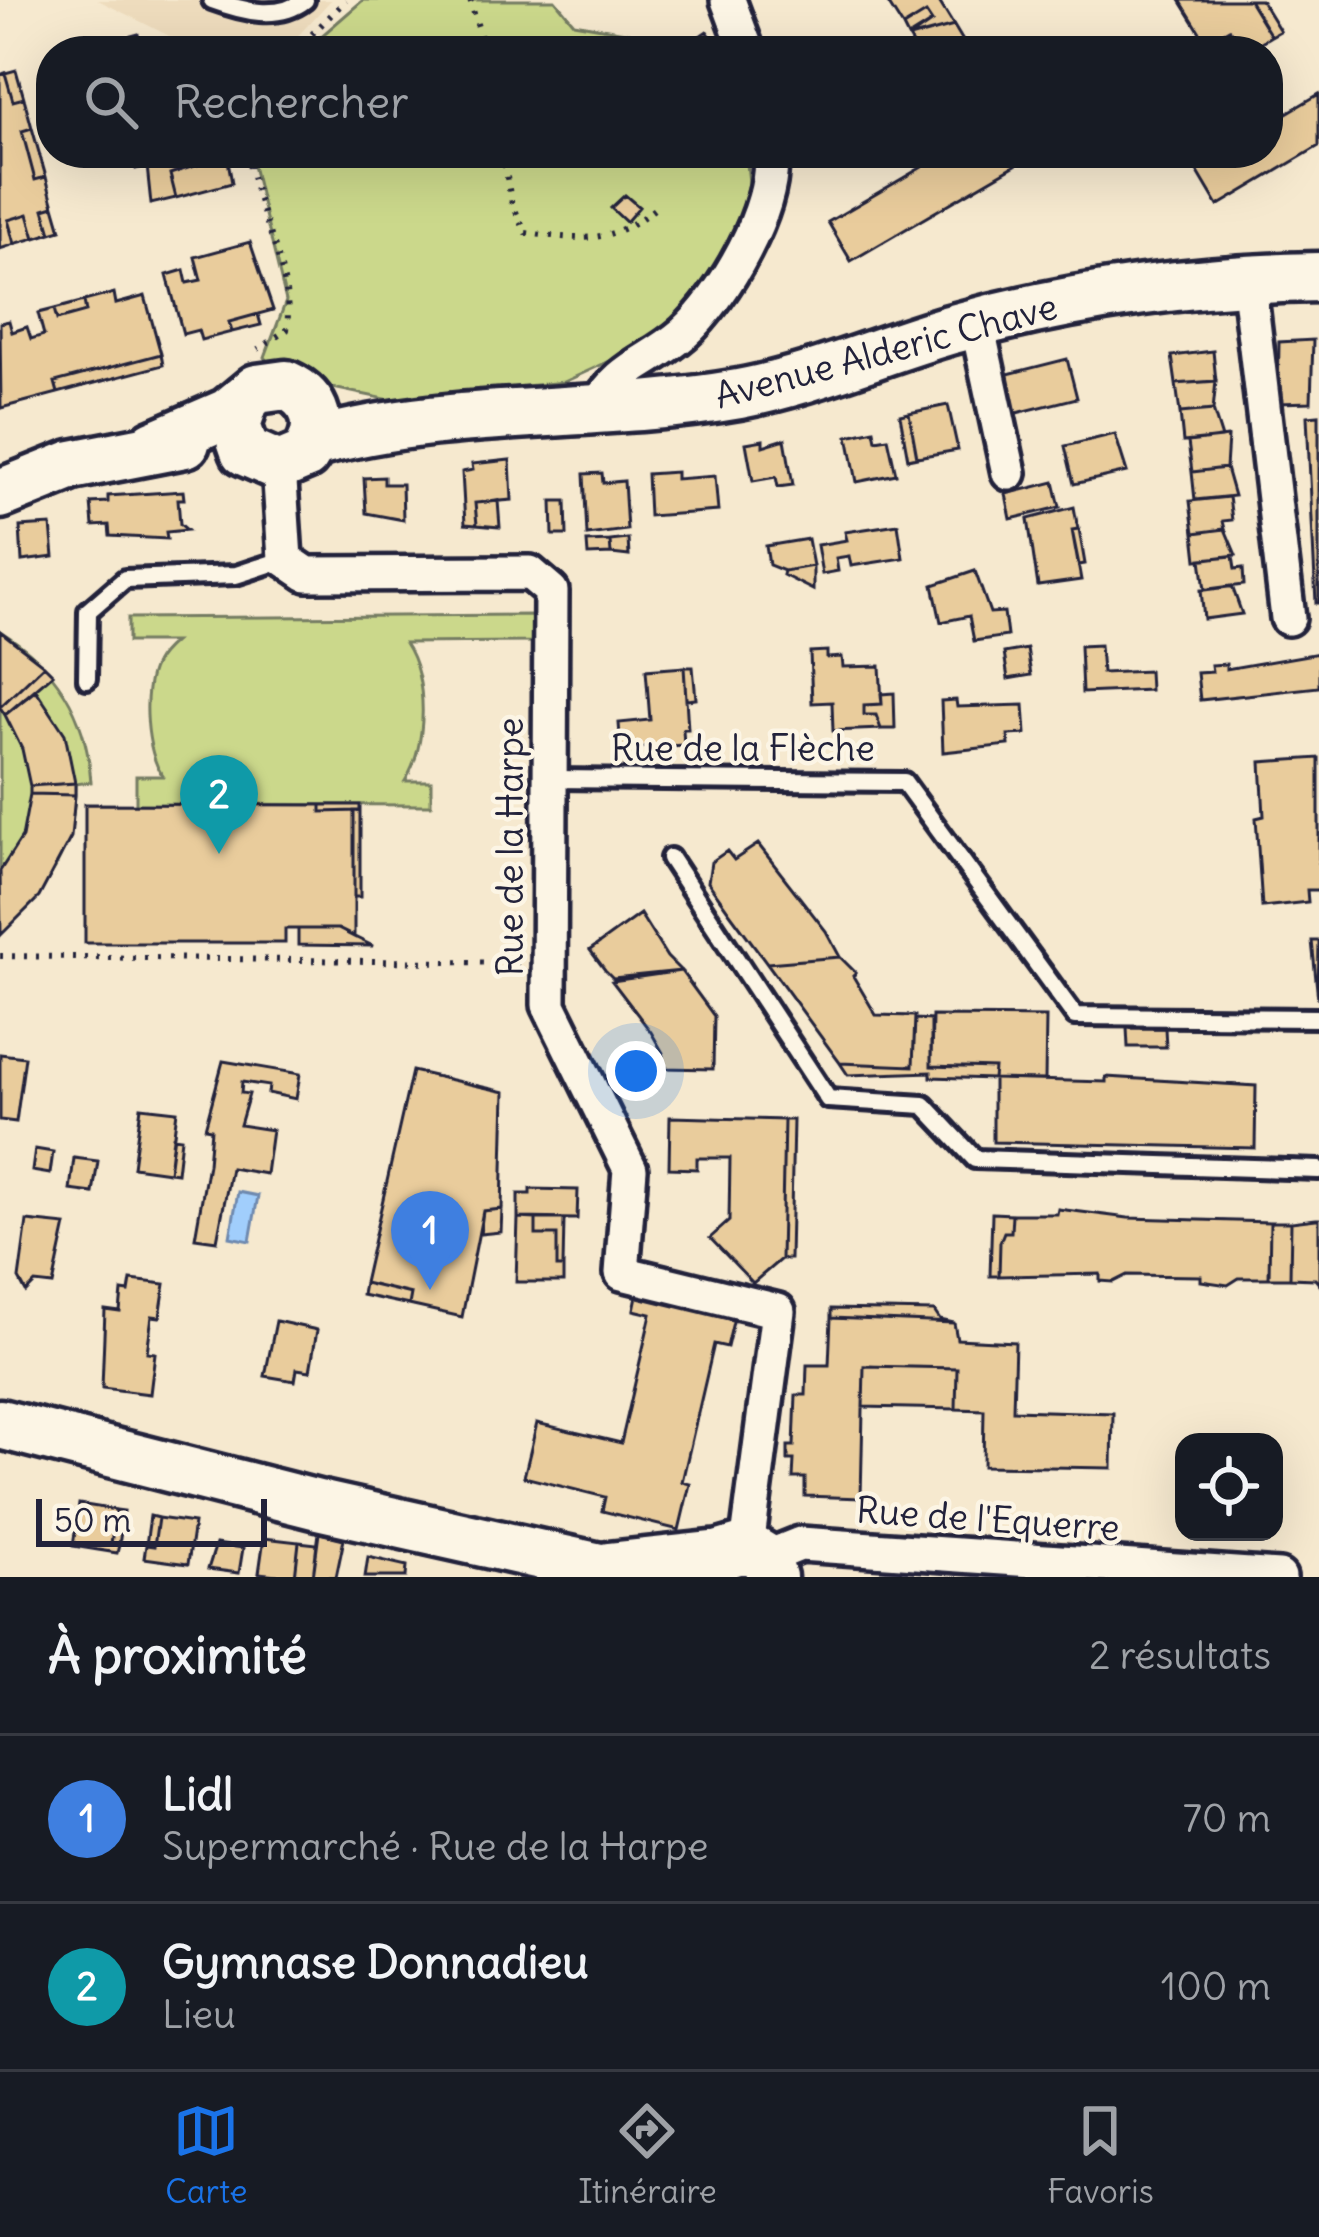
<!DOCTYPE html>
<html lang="fr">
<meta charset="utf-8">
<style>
body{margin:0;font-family:Delius,sans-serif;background:#242831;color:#f1f3f6}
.controls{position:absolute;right:36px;bottom:36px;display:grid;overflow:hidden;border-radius:24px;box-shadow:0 12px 48px #0002}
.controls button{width:108px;height:108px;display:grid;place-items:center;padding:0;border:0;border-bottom:3px solid #363941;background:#171b24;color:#f1f3f6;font:60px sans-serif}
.scale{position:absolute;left:36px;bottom:30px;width:231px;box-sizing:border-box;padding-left:12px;border:6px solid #22223b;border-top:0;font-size:33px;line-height:42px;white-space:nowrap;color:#22223b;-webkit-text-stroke:9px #fcf5e5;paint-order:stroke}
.you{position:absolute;left:636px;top:1071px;width:42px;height:42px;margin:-30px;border:9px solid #fff;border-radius:50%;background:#1a73e8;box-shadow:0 0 0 18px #1a73e833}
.badge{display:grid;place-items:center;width:78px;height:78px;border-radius:50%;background:#1a73e8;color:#fff;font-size:39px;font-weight:700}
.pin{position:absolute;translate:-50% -99px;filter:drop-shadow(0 3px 6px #0008)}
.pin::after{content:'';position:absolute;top:63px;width:42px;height:36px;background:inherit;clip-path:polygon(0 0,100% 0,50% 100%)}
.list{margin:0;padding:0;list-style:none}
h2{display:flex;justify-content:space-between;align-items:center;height:156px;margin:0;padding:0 48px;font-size:51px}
h2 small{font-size:39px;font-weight:400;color:#9ea1a6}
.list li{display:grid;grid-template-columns:78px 1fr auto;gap:36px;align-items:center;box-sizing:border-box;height:168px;padding:0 48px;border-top:3px solid #363941}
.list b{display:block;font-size:45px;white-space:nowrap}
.list p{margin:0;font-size:39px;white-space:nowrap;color:#9ea1a6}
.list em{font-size:39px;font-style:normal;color:#9ea1a6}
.icon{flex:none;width:66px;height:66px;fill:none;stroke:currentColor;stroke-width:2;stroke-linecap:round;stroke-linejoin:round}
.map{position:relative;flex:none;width:1319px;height:1577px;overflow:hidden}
.search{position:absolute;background:#171b24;box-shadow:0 12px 48px #0002;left:36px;right:36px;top:36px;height:132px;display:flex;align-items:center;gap:30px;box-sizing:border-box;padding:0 42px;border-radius:48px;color:#9ea1a6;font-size:45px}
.sheet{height:492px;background:#171b24}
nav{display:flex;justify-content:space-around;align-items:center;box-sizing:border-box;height:168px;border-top:3px solid #363941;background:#171b24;font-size:33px;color:#9ea1a6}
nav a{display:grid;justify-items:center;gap:6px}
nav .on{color:#1a73e8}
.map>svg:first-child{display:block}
.built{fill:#eedcbd}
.green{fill:#cbd88b;stroke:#767d63;stroke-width:3}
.water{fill:#a1cefc;stroke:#6e89af;stroke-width:3}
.building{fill:#e9cc9c;stroke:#22223b;stroke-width:3}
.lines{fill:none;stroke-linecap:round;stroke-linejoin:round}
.lane-casing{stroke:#22223b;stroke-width:26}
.street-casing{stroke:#22223b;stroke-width:42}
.secondary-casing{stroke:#22223b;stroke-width:57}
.path{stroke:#22223b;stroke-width:6;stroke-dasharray:3 9;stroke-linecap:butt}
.lane{stroke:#fcf5e5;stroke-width:16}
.street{stroke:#fcf5e5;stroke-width:33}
.secondary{stroke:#fcf5e5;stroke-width:48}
.labels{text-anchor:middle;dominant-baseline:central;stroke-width:9;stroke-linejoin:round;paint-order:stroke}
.street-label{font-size:36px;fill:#22223b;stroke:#fcf5e5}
</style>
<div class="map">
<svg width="1319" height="1577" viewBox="0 0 1319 1577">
<rect width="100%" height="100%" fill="#f6e9cf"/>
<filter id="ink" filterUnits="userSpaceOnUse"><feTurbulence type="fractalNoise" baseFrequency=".00833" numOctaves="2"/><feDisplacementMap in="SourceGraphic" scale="24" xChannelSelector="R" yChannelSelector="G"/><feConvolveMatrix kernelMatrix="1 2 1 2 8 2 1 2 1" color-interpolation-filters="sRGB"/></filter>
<g filter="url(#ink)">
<!-- built -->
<path class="built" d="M98 0H331L284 51H199Z"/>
<!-- green -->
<path class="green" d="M363 0H555L574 23 630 33 662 51H304Z
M250 153H746L749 183 739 220 690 311 627 353 564 382 390 400 280 377 265 357 286 301Z
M536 615 537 642 405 643C429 678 427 747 405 781H431V805L136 804V776H163C146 754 141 690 155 664 159 656 167 648 174 642H128V618Z
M0 631C57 666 87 715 91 782L75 784C76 851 46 890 0 935Z"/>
<!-- water -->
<path class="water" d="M238 1192 258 1196 250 1241 230 1237Z"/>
<!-- building -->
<path class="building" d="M886 0H938L954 26 909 38 932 22 926 13 903 27Z
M1180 0H1249L1271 36 1246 51H1217L1235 40 1229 29 1206 42Z
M1249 0H1261L1280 31 1271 36Z
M926 13 932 22 908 37 903 27Z
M954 26 969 51H917L909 38Z
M1229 29 1235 40 1211 51 1206 42Z
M707 31 719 48 699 51 691 42Z
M138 34 140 43 159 39 162 51H108L106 43Z
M16 70 24 98 13 101 5 73Z
M5 73 13 101 24 98 32 128 22 131 35 180 46 177 54 206 44 209 51 233 35 238 28 214 8 220 15 244 0 249V75Z
M1319 94V146L1218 206 1195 167 1218 153H1268V124Z
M32 128 46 177 35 180 22 131Z
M132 153H199L202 162 170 174 176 198 151 204 147 166 136 169Z
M946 153H1036L851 261 828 222Z
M227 155 232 183 176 198 170 174Z
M625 195 639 207 626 222 611 208Z
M54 206 61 230 51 233 44 209Z
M28 214 35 238 14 244 8 220Z
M250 242 273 310 229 322 232 332 201 340 198 330 183 334 167 275 184 270 187 283 201 280 195 257Z
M114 293 116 304 145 296 161 354 55 382 58 393 1 408 0 323 9 321 12 332 27 327 31 339 44 335 38 313 54 309 57 320 86 312 84 301Z
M84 301 86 312 57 320 54 309Z
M258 314 261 325 232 332 229 322Z
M1313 340 1311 402 1278 403 1279 342Z
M1213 351 1216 381 1176 384 1172 356Z
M161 354 163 365 58 393 55 382Z
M1067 359 1077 398 1009 415 1000 376Z
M1216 381 1213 410 1180 413 1176 384Z
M948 405 958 450 917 457 909 413Z
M1213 410 1222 438 1183 442 1180 413Z
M909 413 917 457 908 459 900 415Z
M1319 415V603H1316L1307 416Z
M874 430 876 440 888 438 896 474 857 482 848 436Z
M1115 434 1127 472 1074 484 1065 446Z
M1228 437 1226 468 1192 472 1188 442Z
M785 439 793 485 778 487 776 477 753 481 746 443 763 440V446Z
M510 460 512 500 475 503 477 525 465 524 462 472 473 470 472 464Z
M1226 468 1234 496 1195 500 1192 472Z
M676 472V479L715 476 718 511 649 516 647 474Z
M602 473 603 483 624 481 627 530 587 535 584 474Z
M384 477V484H402L403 520 366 513 364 478Z
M1054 482 1060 507 1011 519 1006 494Z
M183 491 184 499H178L180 524 187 530 166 532 167 539 110 536 109 525 93 526 91 503 108 502V496Z
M1229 497 1232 520 1223 521 1225 529 1194 533 1190 501Z
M498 501 500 527 477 525 475 503Z
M552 501H566L567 535H553Z
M1074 507 1078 529 1072 530 1081 580 1038 586 1028 519Z
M898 524 903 558 851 566 849 556 836 558 838 571 822 574 817 545 847 540 845 532Z
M51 525 54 557 22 561 20 527Z
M1079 529 1085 564 1079 565 1072 530Z
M1225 529 1236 555 1197 560 1194 533Z
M628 539 629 556 611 554 610 541Z
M808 539 813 566 784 571 769 565 766 546Z
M610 541 611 554 588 555 587 542Z
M1233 556 1235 569 1243 568 1244 585 1205 590 1201 559Z
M813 566V590L783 575 784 571Z
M975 571 990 613 1004 612 1007 636 974 641 969 616 941 622 933 585Z
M1232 586 1242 614 1204 619 1201 590Z
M0 631 44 665 0 707Z
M1100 645 1102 673 1149 671 1150 690 1082 693 1080 646Z
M1027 649 1031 675 1008 679 1004 653Z
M827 651V658L842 657 843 667 880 666 882 704 864 705V715H876L881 729 833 731 832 702 812 703 810 652Z
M1319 653V687L1200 700 1197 673 1212 672 1211 665 1226 664V669Z
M44 665 53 674 5 715 0 707Z
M684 667 688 729H683L684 745 621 749 619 723 650 720 646 670Z
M684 667H693L696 699 686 700Z
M36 690 65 734 75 783 30 786 22 749 5 715Z
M894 693 895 729H881L876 715H864V705L882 704 881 694Z
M956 700 957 707 1024 705 1026 734 1008 735 1009 745 943 752 941 701Z
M1319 758V890H1307L1308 902 1262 907 1256 818 1264 816 1261 762Z
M75 783V795L30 794V786Z
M30 794 75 795 71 837 39 897 1 935 0 871 22 837Z
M85 804 321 805V812L354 811V937L338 929H285V943H85Z
M321 805H360V811L321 812Z
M354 811H360V897H354Z
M758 844 826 931 840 957 767 963 730 913 708 882 711 862 727 851 734 860Z
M640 914 667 957 681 971 613 978 605 970 590 950Z
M298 929H338L373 946 298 945Z
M1312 941H1319L1318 999Z
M840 957 856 973 853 976 876 1015 915 1016 913 1066 840 1063 767 963Z
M681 971 714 1016 713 1069 663 1068V1053L651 1032 612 981Z
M932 1016 1046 1017 1045 1080 993 1079 994 1068 931 1066Z
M915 1019 931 1020V1066L994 1068 993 1079 931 1077V1072L848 1075 840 1063 913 1066Z
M1127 1028H1165L1166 1047H1128Z
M0 1054 25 1057 16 1122 0 1120Z
M223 1061 300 1074 296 1099 268 1093 269 1086 242 1082 241 1093 249 1094 240 1125 272 1130 266 1174 231 1168 217 1241 195 1238 208 1164 211 1129 205 1128Z
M412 1071 505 1092 502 1209 483 1211 462 1317 409 1305 411 1294 364 1283Z
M1106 1077 1256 1086 1255 1148 993 1142V1079L1106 1082Z
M141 1107 177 1111 169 1172 133 1167Z
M670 1117 784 1120 781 1259 753 1283 710 1238 729 1221 730 1158H697V1169L669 1168Z
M784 1120H793L790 1259H781Z
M173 1137 181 1138 177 1173 169 1172Z
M35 1149 53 1152 50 1174 32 1171Z
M74 1158 98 1161 93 1193 70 1190Z
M530 1189 578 1190 577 1219 518 1218V1194H530Z
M502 1209 501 1232 480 1234 483 1211Z
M1058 1209 1128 1218 1270 1222 1269 1278H1239L1228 1285 1201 1281V1276L1127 1275 1113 1282 1100 1281V1274L999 1276 1000 1242 1004 1232H1011L1012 1214H1057Z
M992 1213 1012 1214 1011 1232H1004L1000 1242 999 1276H990Z
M518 1218 536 1219V1235H557V1267H563V1282H516Z
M536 1219H564L563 1267H557V1235H536Z
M1316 1219H1319V1284L1315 1279 1290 1278 1291 1222Z
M27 1221 66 1225 53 1285 35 1283 26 1292 19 1279Z
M1270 1222H1291L1290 1278H1269Z
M131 1280 165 1284 160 1317 152 1316 147 1352 155 1353 150 1394 102 1388 105 1310 120 1312 122 1291 129 1292Z
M364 1283 411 1294 409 1305 362 1295Z
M639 1286 736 1309 727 1347 714 1344 682 1482 690 1484 679 1530 602 1511 605 1497 524 1477 537 1423 621 1443 651 1314 634 1310Z
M831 1309 934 1311 940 1320 954 1323 831 1318Z
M831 1318 954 1323 957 1339 1015 1342 1013 1410 1113 1413 1112 1468 983 1466 984 1410 956 1409 957 1368 864 1366 861 1498 805 1496V1478H793L794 1460H788V1446H794L796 1395H806L807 1365H829Z
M276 1321 317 1330 310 1371 297 1369 295 1381 265 1376Z
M864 1366 957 1368 956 1409 863 1407Z
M79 1504 116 1510 111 1544 119 1545 117 1553 73 1546Z
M116 1510 124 1511 119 1545 111 1544Z
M150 1516 158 1518 154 1546 146 1545Z
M158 1518 194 1523 188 1564 144 1558 146 1545 154 1546Z
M319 1533 344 1539 336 1577H313Z
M264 1538 299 1542 295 1577 259 1573Z
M299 1542 317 1544 313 1577H295Z
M216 1544 243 1548 239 1573 208 1569Z
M368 1557 407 1566 406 1577H365Z"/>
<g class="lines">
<defs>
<path id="lane" d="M212 0C242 11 278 21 305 0
M87 679 88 611 125 579 236 575 285 559
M551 779 904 782 1075 1016 1319 1018
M670 858 828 1099 924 1105 975 1159 1319 1170"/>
<path id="street" d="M728 0 747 51
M1248 279 1288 618
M977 324 1009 473
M594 411C622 363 646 366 684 333 723 298 777 207 770 153
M279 466 285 559 307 574 530 573 551 591 549 1005 630 1169 622 1273 778 1311 747 1547
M765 1558 800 1544 1279 1577"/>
<path id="secondary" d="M313 443C451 404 598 419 739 394 810 381 880 350 949 330 1070 296 1193 279 1319 277
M154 445 228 413 257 389 286 385C317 399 325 427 305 455L279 466 245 451 236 425 245 399
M0 494 72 465 185 443
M0 1424 318 1505 640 1577
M608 1567 720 1555
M710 1577 720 1555 747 1547 765 1558 772 1577"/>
</defs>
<!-- lane casing -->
<use href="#lane" class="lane-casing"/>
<!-- street casing -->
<use href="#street" class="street-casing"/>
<!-- secondary casing -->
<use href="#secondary" class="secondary-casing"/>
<!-- path -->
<path class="path" d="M470 0 485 51
M295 51 346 0
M247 153C256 212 294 271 287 330L258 349
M503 153 511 201 526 233C586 240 609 245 658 206
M0 956 521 963"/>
<!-- lane -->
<use href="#lane" class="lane"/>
<!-- street -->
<use href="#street" class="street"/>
<!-- secondary -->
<use href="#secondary" class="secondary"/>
</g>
</g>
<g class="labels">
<!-- street labels -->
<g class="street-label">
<text transform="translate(886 351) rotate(-15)">Avenue Alderic Chave</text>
<text x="743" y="748">Rue de la Flèche</text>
<text transform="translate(510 847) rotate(-90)">Rue de la Harpe</text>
<text transform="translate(988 1519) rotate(4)">Rue de l'Equerre</text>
</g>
</g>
</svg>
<div class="controls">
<button><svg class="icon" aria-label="locate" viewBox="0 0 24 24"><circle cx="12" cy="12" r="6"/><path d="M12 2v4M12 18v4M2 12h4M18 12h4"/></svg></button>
</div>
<div class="scale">50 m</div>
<div class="you"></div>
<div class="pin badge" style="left:430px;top:1290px;background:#3f7fe0">1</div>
<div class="pin badge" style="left:219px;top:854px;background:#0f9aa8">2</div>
<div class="search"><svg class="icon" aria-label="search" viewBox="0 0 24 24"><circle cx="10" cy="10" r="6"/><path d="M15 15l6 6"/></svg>Rechercher</div>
</div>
<section class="sheet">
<h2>À proximité<small>2 résultats</small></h2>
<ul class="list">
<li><span class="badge" style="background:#3f7fe0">1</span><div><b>Lidl</b><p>Supermarché · Rue de la Harpe</p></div><em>70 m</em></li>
<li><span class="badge" style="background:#0f9aa8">2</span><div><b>Gymnase Donnadieu</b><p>Lieu</p></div><em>100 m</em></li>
</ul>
</section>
<nav>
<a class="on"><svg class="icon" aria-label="map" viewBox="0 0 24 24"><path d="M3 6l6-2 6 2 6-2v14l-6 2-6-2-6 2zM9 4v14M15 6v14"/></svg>Carte</a>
<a><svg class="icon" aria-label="directions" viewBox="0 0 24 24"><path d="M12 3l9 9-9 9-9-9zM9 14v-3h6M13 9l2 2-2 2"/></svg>Itinéraire</a>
<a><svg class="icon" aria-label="saved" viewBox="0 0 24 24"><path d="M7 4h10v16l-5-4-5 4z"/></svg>Favoris</a>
</nav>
